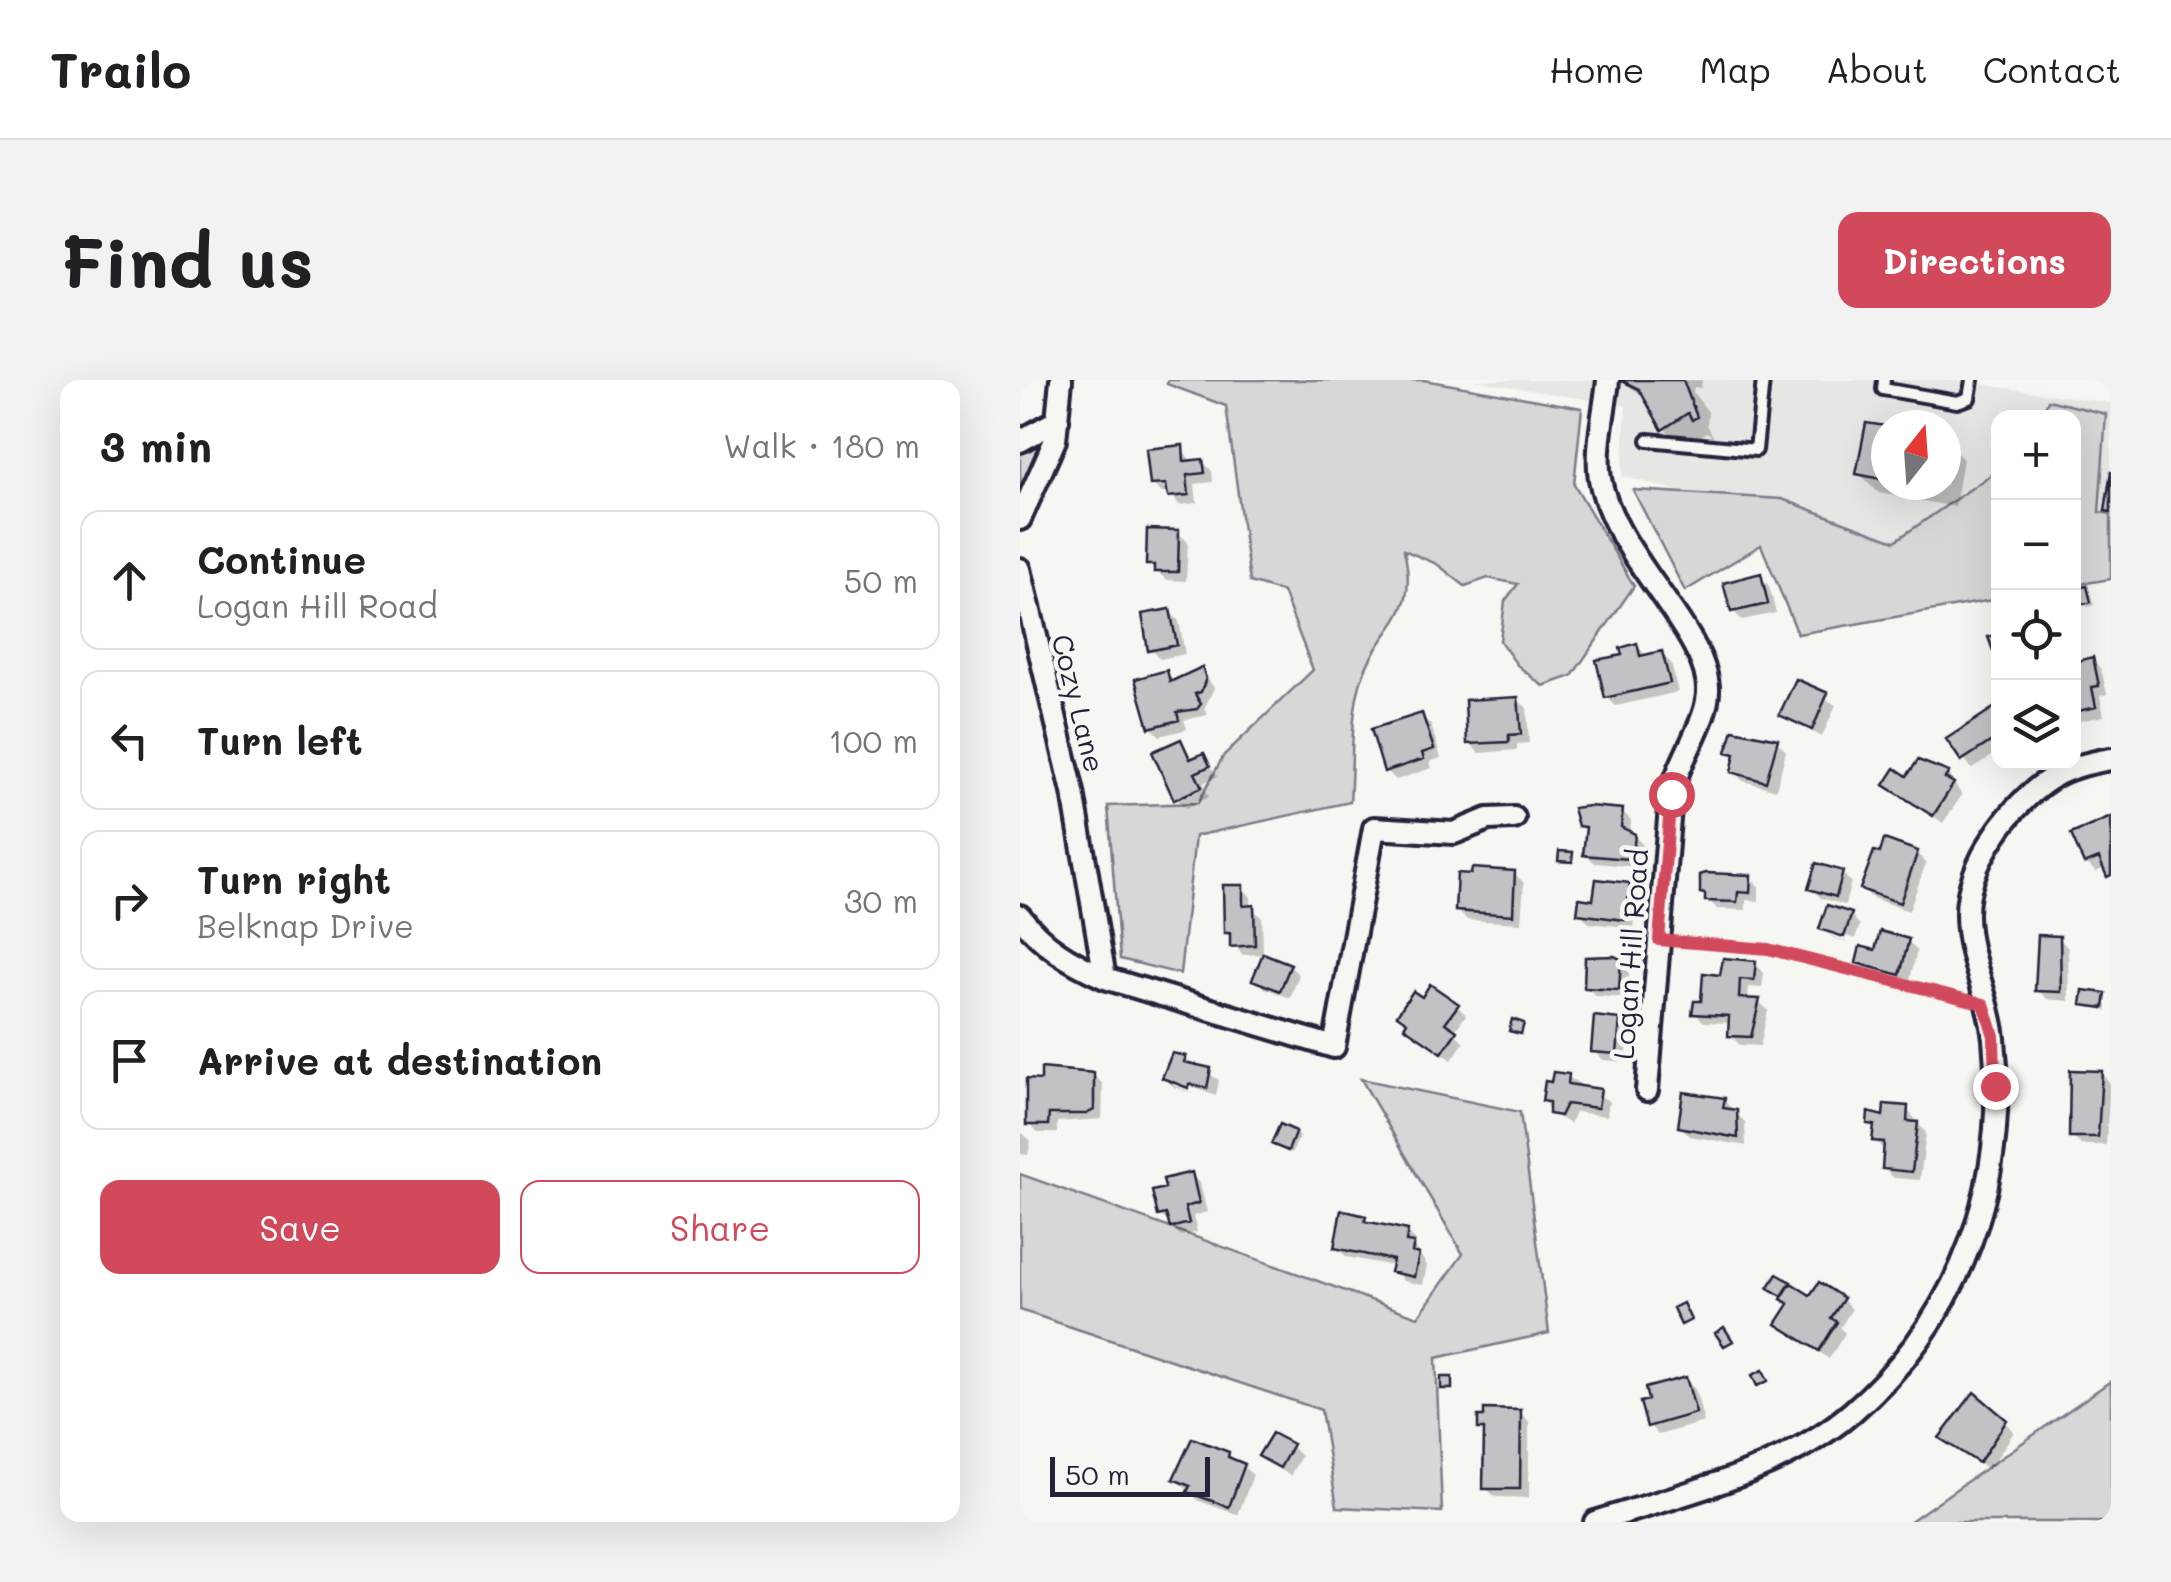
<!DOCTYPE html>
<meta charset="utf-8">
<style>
body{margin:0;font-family:Mali,sans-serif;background:#f2f2f2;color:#202124}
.controls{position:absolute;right:30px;top:30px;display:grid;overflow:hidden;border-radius:20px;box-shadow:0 10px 40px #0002}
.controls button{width:90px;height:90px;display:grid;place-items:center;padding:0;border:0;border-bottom:2px solid #e0e0e0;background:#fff;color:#202124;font:50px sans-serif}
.compass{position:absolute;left:851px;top:30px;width:90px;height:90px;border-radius:50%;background:#fff;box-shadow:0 10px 40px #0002;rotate:17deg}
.scale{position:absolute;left:30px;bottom:25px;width:160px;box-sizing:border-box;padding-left:10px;border:5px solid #22223b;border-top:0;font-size:28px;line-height:35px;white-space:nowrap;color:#22223b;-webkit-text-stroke:8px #f6f6f2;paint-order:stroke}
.stop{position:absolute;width:30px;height:30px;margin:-22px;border:8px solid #d1495b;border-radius:50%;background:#fff}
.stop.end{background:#d1495b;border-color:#fff;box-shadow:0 2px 10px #0008}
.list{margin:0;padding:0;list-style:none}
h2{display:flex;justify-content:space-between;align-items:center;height:130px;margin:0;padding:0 40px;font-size:42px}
h2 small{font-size:32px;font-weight:400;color:#757577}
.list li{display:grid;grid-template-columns:65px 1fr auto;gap:30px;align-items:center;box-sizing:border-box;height:140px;margin:0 20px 20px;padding:0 20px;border:2px solid #e0e0e0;border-radius:20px}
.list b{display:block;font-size:38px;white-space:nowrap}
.list p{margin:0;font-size:32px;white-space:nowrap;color:#757577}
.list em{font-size:32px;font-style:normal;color:#757577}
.actions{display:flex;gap:20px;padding:30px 40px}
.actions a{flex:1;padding:22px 0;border:2px solid #d1495b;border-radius:20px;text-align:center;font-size:35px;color:#d1495b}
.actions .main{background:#d1495b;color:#fff}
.icon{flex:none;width:55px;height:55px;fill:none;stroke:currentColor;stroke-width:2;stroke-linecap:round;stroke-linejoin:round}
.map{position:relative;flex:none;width:1091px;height:1142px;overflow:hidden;border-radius:20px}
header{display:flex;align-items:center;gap:60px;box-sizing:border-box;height:140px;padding:0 50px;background:#fff;border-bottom:2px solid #e0e0e0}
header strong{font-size:48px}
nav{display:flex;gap:55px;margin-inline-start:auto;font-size:35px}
.intro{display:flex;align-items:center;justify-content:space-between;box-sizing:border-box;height:240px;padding:0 60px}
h1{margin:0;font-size:70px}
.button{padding:25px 45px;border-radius:20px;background:#d1495b;color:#fff;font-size:35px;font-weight:700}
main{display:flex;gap:60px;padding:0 60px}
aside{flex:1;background:#fff;border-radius:20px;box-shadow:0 10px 40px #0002}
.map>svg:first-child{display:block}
.built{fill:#e6e6e4;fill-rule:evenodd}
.green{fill:#d7d7d7;stroke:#7c7c89;stroke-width:2.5}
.shadow{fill:#0003}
.building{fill:#c2c2c4;stroke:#22223b;stroke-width:2.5}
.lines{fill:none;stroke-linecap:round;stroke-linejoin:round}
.lane-casing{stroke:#22223b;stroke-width:18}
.street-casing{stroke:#22223b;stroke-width:28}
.path{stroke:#22223b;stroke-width:4;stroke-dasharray:2.5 8;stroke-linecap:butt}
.lane{stroke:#f6f6f2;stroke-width:10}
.street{stroke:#f6f6f2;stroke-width:20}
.route{stroke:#d1495b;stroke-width:12}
.labels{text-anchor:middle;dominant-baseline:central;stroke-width:9;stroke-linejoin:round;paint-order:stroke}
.street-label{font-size:28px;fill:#22223b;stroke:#f6f6f2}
</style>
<header>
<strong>Trailo</strong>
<nav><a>Home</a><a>Map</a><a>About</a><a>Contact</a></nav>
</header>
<div class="intro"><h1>Find us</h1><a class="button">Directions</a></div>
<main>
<aside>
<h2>3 min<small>Walk · 180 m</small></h2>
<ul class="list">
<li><svg class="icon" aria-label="ahead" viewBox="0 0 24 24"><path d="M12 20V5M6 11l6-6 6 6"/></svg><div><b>Continue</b><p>Logan Hill Road</p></div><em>50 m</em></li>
<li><svg class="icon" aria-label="left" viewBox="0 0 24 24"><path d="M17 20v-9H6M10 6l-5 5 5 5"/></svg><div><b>Turn left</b></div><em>100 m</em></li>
<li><svg class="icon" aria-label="right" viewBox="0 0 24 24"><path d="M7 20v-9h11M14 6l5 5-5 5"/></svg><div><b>Turn right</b><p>Belknap Drive</p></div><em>30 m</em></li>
<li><svg class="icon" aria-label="arrive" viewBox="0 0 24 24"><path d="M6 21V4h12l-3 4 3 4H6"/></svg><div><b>Arrive at destination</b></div></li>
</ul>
<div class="actions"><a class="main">Save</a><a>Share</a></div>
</aside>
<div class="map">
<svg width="1091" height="1142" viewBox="0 0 1091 1142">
<rect width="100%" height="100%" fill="#f6f6f2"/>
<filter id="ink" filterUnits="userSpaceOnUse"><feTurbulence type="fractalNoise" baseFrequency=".01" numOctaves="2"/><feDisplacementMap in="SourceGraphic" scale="20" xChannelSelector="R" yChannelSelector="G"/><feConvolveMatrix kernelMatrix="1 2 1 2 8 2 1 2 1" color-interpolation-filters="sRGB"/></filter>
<g filter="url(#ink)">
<!-- built -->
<path class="built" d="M452 0H932L1091 23V155L1054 157V38H978V161L874 168 602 96 606 26ZM866 45H926V105H866Z"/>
<!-- green -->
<path class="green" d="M148 0H404L562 28 554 104 614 206 552 296 523 306 497 285 480 261 485 221 498 204 468 198 445 206 417 184 384 170C401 243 357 244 340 305 330 340 333 385 330 422L175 456 160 594 100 579 88 426 178 423 204 375 293 290 263 212 230 202 206 26 147 4Z
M1028 20 1086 34 1079 132 1091 134V199L1054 205V38L1021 37Z
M34 51 0 130V65Z
M978 90V219L778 254 741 165 665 211 613 110 762 119 875 161Z
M341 699 500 732 529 953 416 978 422 1132 317 1127 301 1030 0 930V794L398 937 443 874Z
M1091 1001V1142H889Z"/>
<!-- shadow -->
<path class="shadow" d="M603 0H682L681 8 674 7 673 12 688 32 687 44 694 58 687 52 664 67 644 48 630 23Z
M866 49V105H926V63L943 79 935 127 859 113 839 93Z
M162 68 172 83 182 81 192 91 193 102 175 104 177 123 159 125 150 113H142L132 104Z
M158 153 168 162 166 201 146 200 129 184Z
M740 196 749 206 756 233 722 240 713 231Z
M1067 209 1074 225 1068 227 1064 223Z
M149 231 159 241 165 274 140 279 131 269Z
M617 266 626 275 642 274 651 283 658 312 596 326 587 317 605 277Z
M1072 280 1081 289 1087 314 1080 316 1084 336 1054 342V290Z
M182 290 194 308 184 329 188 335 164 340 167 349 140 356 131 347 146 293 155 302Z
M777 302 816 325 802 357 762 335Z
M497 319 507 328 509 363 497 364V370L459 373 450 363Z
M978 328V372L952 389 930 360Z
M401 336 411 345 421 378 410 382 412 388 376 400 366 390Z
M161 362 174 380 183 376 198 396 183 403 189 417 166 428 156 418Z
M757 362 766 371 756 410 723 401 713 391 717 379 709 371Z
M898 383 928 394 942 415 923 443 868 404 888 399Z
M602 431 611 440 610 452 624 466 622 482 617 481 616 487 575 483 565 474 568 453 560 445Z
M1091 440V497L1086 488 1076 492 1066 483Z
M897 473 906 483 889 531 852 518 843 509 861 476Z
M494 493 504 503 501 543 447 540 437 530Z
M822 493 831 502 825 525 801 518 791 508Z
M730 497 739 507V521L726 520V530L697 529 682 512Z
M608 505 618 515 614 548 569 543 560 533Z
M222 507 231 517V528L242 537 243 574 222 575 206 552Z
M831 535 840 545 835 559 810 550V555L833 565 812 557 802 548Z
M1039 558 1048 568 1049 621 1027 619 1018 610Z
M888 561 897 571 889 603 848 592 838 582Z
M600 582 609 591 608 618 576 616 566 607Z
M735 583 744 593 742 608 729 607 728 621H738L748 630 740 666 720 665 710 655 711 643 684 642 675 633 702 597Z
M270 586 279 595 270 618 245 608 235 599Z
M1085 615 1087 631 1064 624Z
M402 620 437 626 446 635 434 652 444 662 432 680 387 646Z
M599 641 609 650 606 682 583 680 574 671Z
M165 678 199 700 196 716 153 700V705L177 715 154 707 145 698Z
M1081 693 1090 703 1086 765H1061L1051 756Z
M73 695 83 704 82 739 37 742V753H18L8 744Z
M548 697 589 721 587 736 555 732 550 744 531 733 524 720 534 705Z
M704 721 725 742 726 766 670 756 660 746Z
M887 729 906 753 900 800 874 798 864 788V770L855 760 856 750 849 743Z
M0 751 11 761 8 775 0 774Z
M275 753 279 757 272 773 254 763Z
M171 794 180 804 187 832 173 836 177 852 161 856 140 834 148 809Z
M345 838 352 845 387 852 396 861 395 868 407 885 403 905 383 901 374 886 326 877 317 867Z
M758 897 791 918 823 920 832 929 820 948 825 953 809 979 759 944 771 926 755 912Z
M665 1000 675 1009 684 1042 638 1055 629 1045Z
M500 1032 509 1042V1118L475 1117 466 1108V1055L460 1048Z
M985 1042 994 1052 969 1090 922 1058Z
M271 1066 281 1076 270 1096 241 1076Z
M166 1071 208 1074 233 1095 218 1135 179 1121 156 1099Z"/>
<!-- building -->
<path class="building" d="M600 0H663L677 37 672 40 668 33 642 50 619 9Z
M846 43 866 46V100L836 94Z
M163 65 164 81 183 79 185 93 167 95 169 115 148 117 146 104 130 105 126 69Z
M1091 91V132L1085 131Z
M127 149 159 150 158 192H134V185H126Z
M741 193 748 224 711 232 703 203Z
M1067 206 1071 222 1061 224 1057 208Z
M150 229 157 265 128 271 122 234Z
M978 253V284L968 257Z
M617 263 620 276 642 271 650 303 585 318 576 280 602 275 600 268Z
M1073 277 1079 306 1072 307 1076 327 1054 332V287L1059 286 1058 281Z
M182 287 186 298 181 312 175 314 181 324 177 329 157 332 159 340 129 348 115 299 147 290 150 302Z
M776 299 808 313 792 350 759 335Z
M498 317 501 354 489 355V362L447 364 445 320Z
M978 325V357L941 381 926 359Z
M402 333 414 369 402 373 404 379 364 392 351 349Z
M713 350 758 359 746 402 711 392 715 374 706 372Z
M161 359 170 379 184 373 190 386 175 393 182 407 154 420 132 372Z
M898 380 929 392 925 398 934 403 913 436 864 405 875 388 887 396Z
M569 426 603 429 601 447 615 454 613 474 608 473V479L563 475 566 447 558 446 553 428Z
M1091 437V495L1087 497 1079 478 1064 484 1051 454Z
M864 459 898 471 880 523 840 509 854 471 860 473Z
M539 471 553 472 552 482 538 481Z
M796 483 823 491 816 517 788 509Z
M452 488 495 491 493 535 435 531 437 493 451 494Z
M686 493 731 495 730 513 718 512 717 522 685 521V514L680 513V495Z
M576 499 610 503 605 540 557 534 559 518 573 520Z
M203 505H223V526L234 525 235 565 210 567V553H204Z
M807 525 832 533 824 557 799 549Z
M860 551 889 559 880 595 836 583 840 566 855 570Z
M1018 555 1040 556 1041 612 1015 611Z
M243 573 271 584 260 611 232 600Z
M594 576 601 579 599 610 564 608 565 577Z
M703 578 736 581 734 600 720 599 719 618 740 619 731 657 708 656 709 636 672 634 674 621H681L683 593 700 595Z
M410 604 439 624 425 643 437 651 422 673 384 647 387 642 377 635 393 611 402 617Z
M1063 610 1086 613 1084 628 1061 625Z
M574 636 600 639 597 674 571 672Z
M492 639 504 643 501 654 489 651Z
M152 673 166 676 164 682 191 688 187 708 169 704 168 708 142 698Z
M21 688 74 693V730L66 734H29L28 745H6V699L21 700Z
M1050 690 1082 691 1078 757H1049Z
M533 692 549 694 548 704 581 709 578 728 546 724 540 736 529 734V722L522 721 525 701 531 702Z
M663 712 705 718 703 728 717 730 718 758 658 747Z
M864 724 888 726 887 741 898 742 892 792 862 789 864 762 852 761 854 745 847 744 848 732 863 736Z
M260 744 276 751 268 771 251 764Z
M172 792 179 823 165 827 169 843 150 848 146 834 138 836 132 811 145 808 143 799Z
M321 830 346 836 345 841 388 850 386 862 394 863 392 872 399 874 394 897 370 892 373 880 314 868Z
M757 894 771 902 762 916 748 908Z
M799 902 824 918 811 938 817 942 799 971 756 944 769 924 761 919 771 903 790 915Z
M663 923 671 940 661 945 653 928Z
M704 947 713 961 704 966 695 953Z
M743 990 748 1001 737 1006 732 995Z
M421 997H432V1009H421Z
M666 997 676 1033 627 1047 620 1022 628 1020 625 1008Z
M954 1012 987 1040 959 1083 919 1058Z
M464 1029 501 1030 500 1109H463L464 1049H458V1036H464Z
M252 1053 273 1064 260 1088 238 1076Z
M172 1058 209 1072 208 1077 225 1084 209 1127 167 1112 170 1106 153 1099Z"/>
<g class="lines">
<defs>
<path id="lane" d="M864 0 863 9 937 22 949 18 952 0
M628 60 736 70 743 0"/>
<path id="street" d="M588 0C585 30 575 69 580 99 593 173 684 249 688 307 690 339 658 380 651 414L627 710
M0 61 38 40
M0 139 35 60 41 0
M0 189 53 412 85 598 314 667 354 448 434 453 468 439 494 438
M0 536C23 567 51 582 85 598
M575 1142C661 1114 761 1093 831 1033 943 937 988 804 974 659 970 617 947 578 947 534 947 482 992 423 1033 397 1049 387 1073 382 1091 379"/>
</defs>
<!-- lane casing -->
<use href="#lane" class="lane-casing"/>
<!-- street casing -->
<use href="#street" class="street-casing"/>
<!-- path -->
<path class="path" d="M661 562 748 569 945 619"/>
<!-- lane -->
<use href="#lane" class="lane"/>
<!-- street -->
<use href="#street" class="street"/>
</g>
</g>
<g class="lines" filter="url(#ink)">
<!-- route -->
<path class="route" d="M651 414 639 560 748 569 964 624 974 656 975 706"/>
</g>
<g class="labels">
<!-- street labels -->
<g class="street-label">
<text transform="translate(59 323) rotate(76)">Cozy Lane</text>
<text transform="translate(610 574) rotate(-86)">Logan Hill Road</text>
</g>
</g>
</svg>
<div class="controls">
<button>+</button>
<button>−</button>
<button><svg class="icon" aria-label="locate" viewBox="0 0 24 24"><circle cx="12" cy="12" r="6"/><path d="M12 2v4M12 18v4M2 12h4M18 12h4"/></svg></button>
<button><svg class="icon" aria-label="layers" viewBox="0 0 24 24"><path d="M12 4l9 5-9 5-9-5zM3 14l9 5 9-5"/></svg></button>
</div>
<svg class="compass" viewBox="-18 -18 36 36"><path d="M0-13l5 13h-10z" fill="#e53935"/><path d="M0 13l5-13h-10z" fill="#757577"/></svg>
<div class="scale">50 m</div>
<div class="stop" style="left:651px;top:414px"></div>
<div class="stop end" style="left:975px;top:706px"></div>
</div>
</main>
